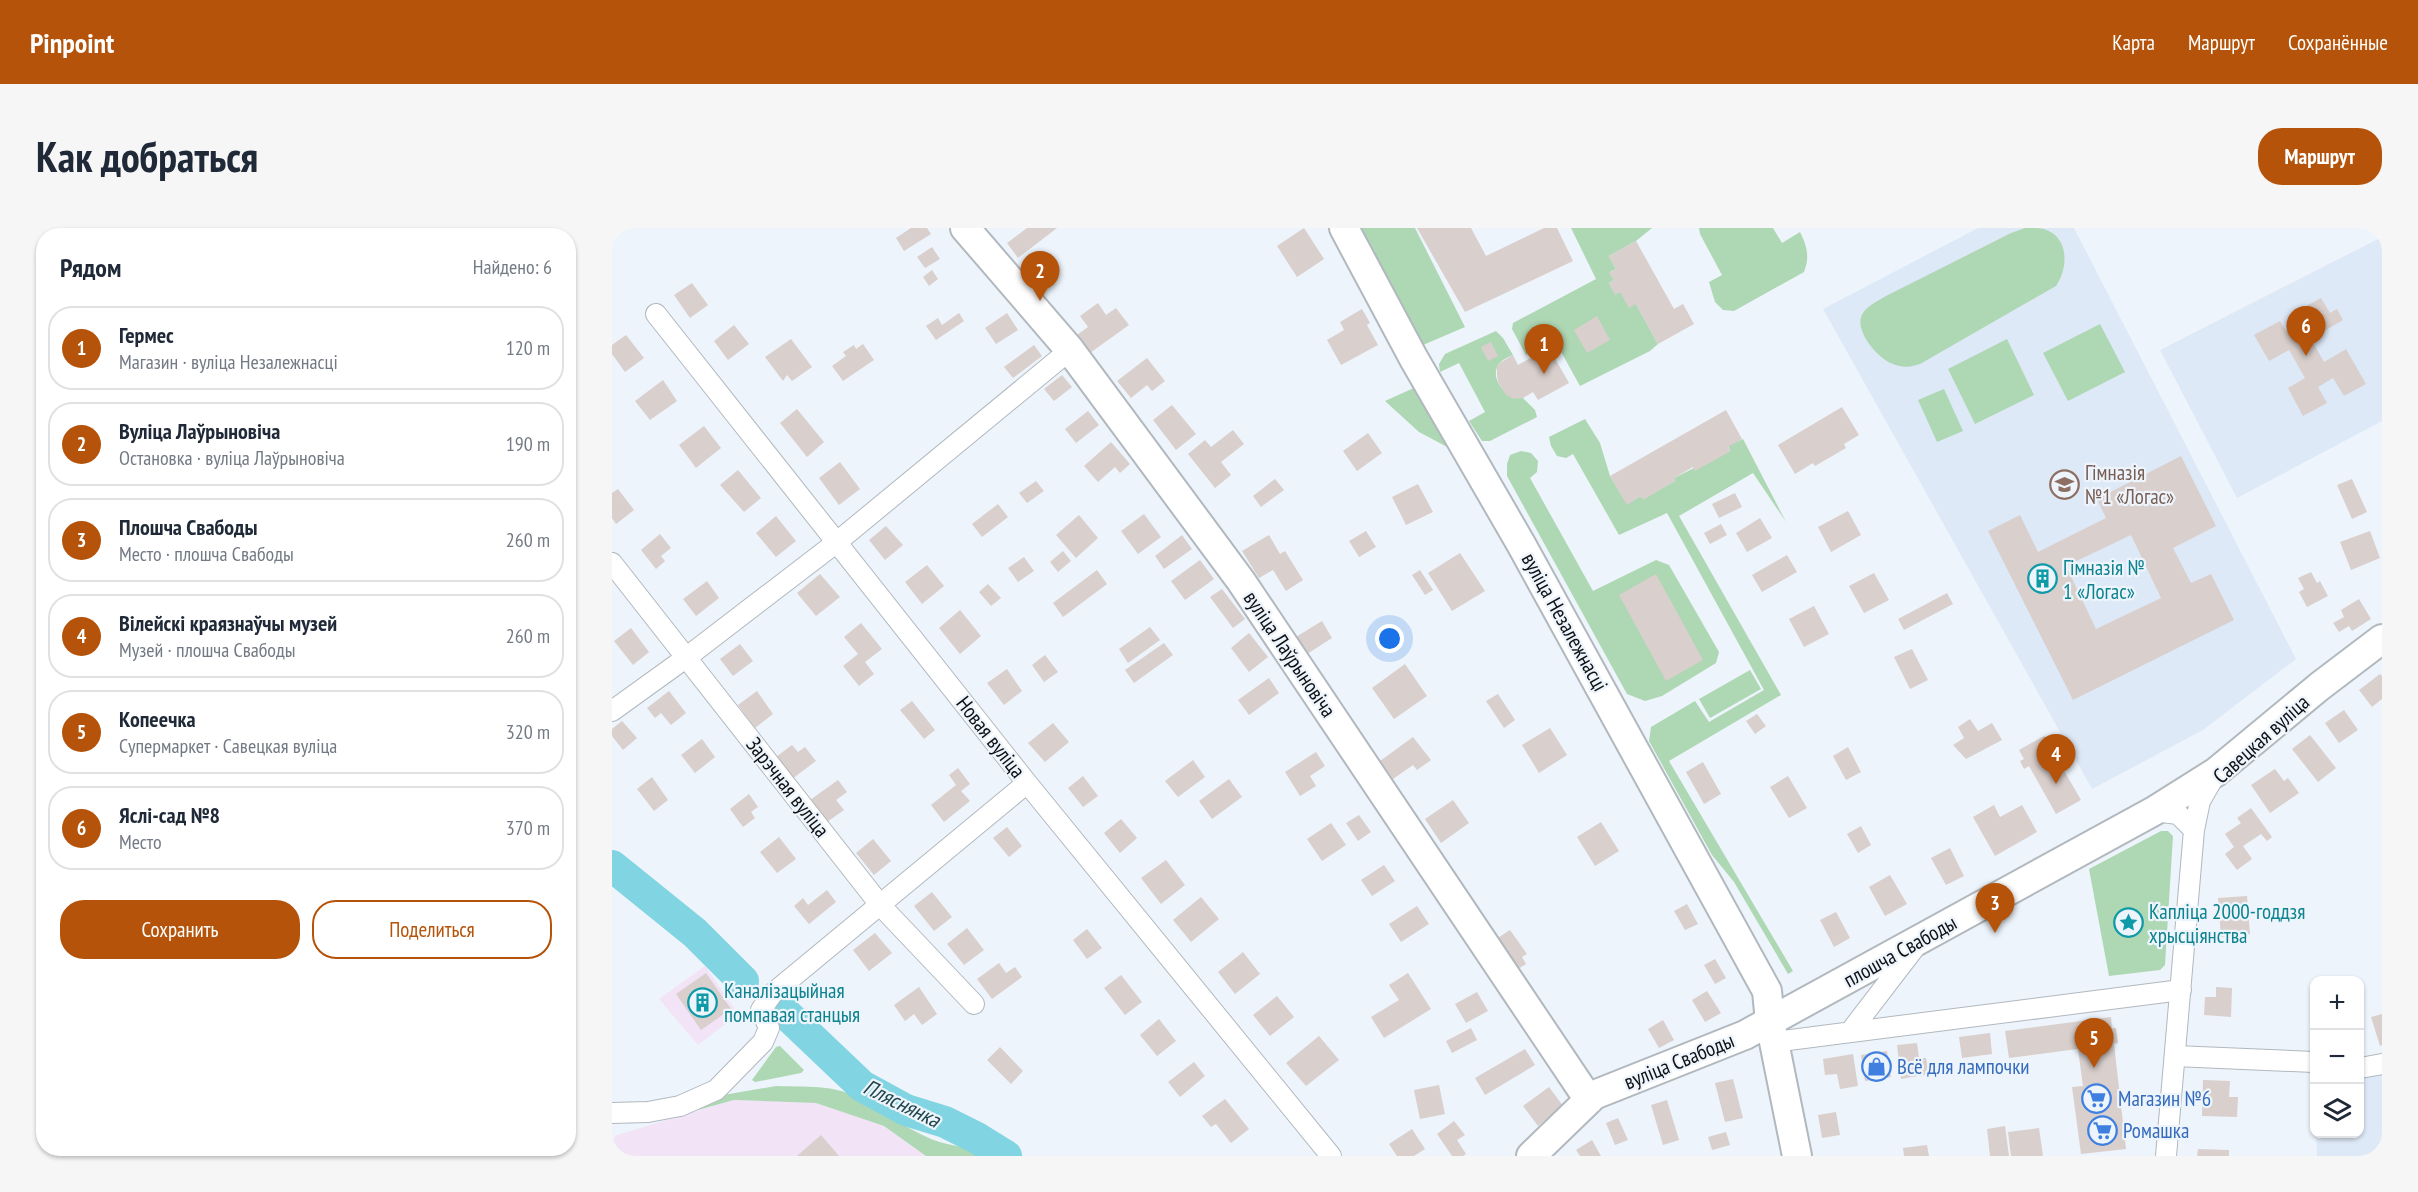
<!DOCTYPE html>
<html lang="ru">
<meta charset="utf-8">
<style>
body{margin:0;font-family:"PT Sans Narrow",sans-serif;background:#f6f6f7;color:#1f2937}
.controls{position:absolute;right:18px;bottom:18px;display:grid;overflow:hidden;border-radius:12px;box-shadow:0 2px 4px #0004}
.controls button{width:54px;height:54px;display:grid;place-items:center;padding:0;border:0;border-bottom:2px solid #e0e1e3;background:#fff;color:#1f2937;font:30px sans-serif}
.you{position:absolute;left:778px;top:411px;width:21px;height:21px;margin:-15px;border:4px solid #fff;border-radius:50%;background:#1a73e8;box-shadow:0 0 0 9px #1a73e833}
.badge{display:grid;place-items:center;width:39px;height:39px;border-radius:50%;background:#b45309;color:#fff;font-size:20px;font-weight:700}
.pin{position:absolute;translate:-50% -50px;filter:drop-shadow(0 2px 3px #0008)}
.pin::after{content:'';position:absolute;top:32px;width:21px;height:18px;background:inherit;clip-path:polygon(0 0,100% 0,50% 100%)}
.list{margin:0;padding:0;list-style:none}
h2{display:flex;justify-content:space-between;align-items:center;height:78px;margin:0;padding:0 24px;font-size:26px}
h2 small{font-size:20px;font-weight:400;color:#747a83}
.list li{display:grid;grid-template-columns:39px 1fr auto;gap:18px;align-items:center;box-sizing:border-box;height:84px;margin:0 12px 12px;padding:0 12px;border:2px solid #e0e1e3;border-radius:24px}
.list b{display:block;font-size:22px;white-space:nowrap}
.list p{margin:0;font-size:20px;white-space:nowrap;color:#747a83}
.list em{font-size:20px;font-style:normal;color:#747a83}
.actions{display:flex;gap:12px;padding:18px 24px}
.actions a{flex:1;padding:14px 0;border:2px solid #b45309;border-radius:24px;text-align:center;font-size:21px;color:#b45309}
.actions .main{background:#b45309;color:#fff}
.icon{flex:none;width:33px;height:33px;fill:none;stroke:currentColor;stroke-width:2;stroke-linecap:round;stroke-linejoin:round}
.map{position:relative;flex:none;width:1770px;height:928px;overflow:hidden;border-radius:24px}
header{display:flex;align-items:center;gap:36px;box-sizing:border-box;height:84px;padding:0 30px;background:#b45309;color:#fff}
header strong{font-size:28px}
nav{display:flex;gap:33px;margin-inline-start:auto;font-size:21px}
.intro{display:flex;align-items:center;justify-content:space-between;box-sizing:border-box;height:144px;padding:0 36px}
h1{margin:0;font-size:42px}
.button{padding:15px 27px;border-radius:24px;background:#b45309;color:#fff;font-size:21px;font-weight:700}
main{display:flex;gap:36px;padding:0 36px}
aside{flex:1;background:#fff;border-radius:24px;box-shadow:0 2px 4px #0004}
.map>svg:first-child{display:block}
.industrial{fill:#f2e3f6}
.built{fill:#dee9f7}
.green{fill:#aed7b4}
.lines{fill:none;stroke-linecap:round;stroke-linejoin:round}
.river{stroke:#81d4e1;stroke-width:32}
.building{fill:#d9cfcc;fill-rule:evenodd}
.street-casing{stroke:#b1b8be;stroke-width:22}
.secondary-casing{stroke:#b1b8be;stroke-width:32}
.street{stroke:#fff;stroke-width:20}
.secondary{stroke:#fff;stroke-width:28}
.labels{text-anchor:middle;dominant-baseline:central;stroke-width:4.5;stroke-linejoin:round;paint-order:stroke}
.education-label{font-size:21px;fill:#785e54;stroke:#edf4fb;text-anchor:start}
.culture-label{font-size:21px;fill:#0d838f;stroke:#edf4fb;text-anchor:start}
.street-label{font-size:21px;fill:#0e1013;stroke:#edf4fb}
.shop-label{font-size:21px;fill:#366cbe;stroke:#edf4fb;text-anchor:start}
.water-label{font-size:22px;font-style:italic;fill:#20474d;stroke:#edf4fb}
</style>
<header>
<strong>Pinpoint</strong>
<nav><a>Карта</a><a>Маршрут</a><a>Сохранённые</a></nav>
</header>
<div class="intro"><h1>Как добраться</h1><a class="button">Маршрут</a></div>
<main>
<aside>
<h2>Рядом<small>Найдено: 6</small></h2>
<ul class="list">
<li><span class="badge">1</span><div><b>Гермес</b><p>Магазин · вуліца Незалежнасці</p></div><em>120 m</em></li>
<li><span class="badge">2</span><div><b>Вуліца Лаўрыновіча</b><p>Остановка · вуліца Лаўрыновіча</p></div><em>190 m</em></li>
<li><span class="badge">3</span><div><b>Плошча Свабоды</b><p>Место · плошча Свабоды</p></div><em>260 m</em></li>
<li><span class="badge">4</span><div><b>Вілейскі краязнаўчы музей</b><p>Музей · плошча Свабоды</p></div><em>260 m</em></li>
<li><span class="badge">5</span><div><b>Копеечка</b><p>Супермаркет · Савецкая вуліца</p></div><em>320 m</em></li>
<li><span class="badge">6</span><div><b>Яслі-сад №8</b><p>Место</p></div><em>370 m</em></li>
</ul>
<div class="actions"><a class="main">Сохранить</a><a>Поделиться</a></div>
</aside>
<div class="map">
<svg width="1770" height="928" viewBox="0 0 1770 928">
<rect width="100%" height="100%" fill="#edf4fb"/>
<!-- industrial -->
<path class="industrial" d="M93 738 122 780 121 790 86 817 47 771Z
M122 872 204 875 272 898 314 928H0V912L5 907Z"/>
<!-- built -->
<path class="built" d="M1366 0H1462L1684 431 1591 502 1480 561 1211 81Z
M1770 9V193L1625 270 1548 122Z
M1770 840V928H1705L1704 906H1748V845Z"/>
<!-- green -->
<path class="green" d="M747 0H803L853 99 811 117Z
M959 0H1040L1024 13 997 28 1004 41 998 44 1002 52 997 55 1003 66 1008 64 1024 76 1046 116 1038 123 968 158 942 111 914 127 900 101 901 95 984 51Z
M1087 0H1161L1170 15 1188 4C1195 18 1198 29 1192 44L1122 83 1111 82 1103 74 1097 54 1110 47 1088 6Z
M1413 0C1419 0 1427 0 1432 1 1458 9 1456 41 1444 58L1308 136C1299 139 1291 140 1281 136 1266 131 1240 101 1251 85 1256 77 1266 73 1274 68L1399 5Z
M1488 96 1513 144 1456 173 1431 125Z
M884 103 891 110 901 127C897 129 891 131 888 135 876 147 892 171 911 170L923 182 925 189 878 213H870L857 193 873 184 847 135 828 144 827 136 833 126Z
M1395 111 1422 167 1363 196 1336 141Z
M804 159 839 221 807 204 773 173Z
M1332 161 1351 203 1325 214 1306 172Z
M973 191 988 215 998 248 1015 276 1029 268 1031 271 1063 253 1062 250 1118 222 1116 218 1131 211 1174 294 1141 245 1067 288 1169 467 1057 533 1181 743 1176 746 1122 654 1100 627 1037 513 1039 499 1083 473 1097 494 1152 462 1055 285 1007 307 961 226 954 230 945 228 939 218 937 209Z
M909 223 919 225 926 233 925 244 918 250 981 363 1044 332 1057 337 1107 424 1104 435 1050 468 1033 473 1015 466 895 248V236L898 227Z
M1138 442 1149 461 1098 490 1087 471Z
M1549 603H1556L1561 608 1553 737 1548 742 1497 748 1477 641Z
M168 818 192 842 189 845 143 854 140 852 164 819Z
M164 858C188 859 216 857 238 866 266 878 290 899 319 911 339 919 361 919 381 928H314L272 898 204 875 122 872 68 887V878L117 866Z"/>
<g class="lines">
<!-- river -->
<path class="river" d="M0 638 83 705 131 753
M170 782 250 858 294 882 333 894 365 910 394 928"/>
</g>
<!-- building -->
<path class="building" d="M299 0H315L319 6 292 23 284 10Z
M415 0H445L406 30 395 15Z
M692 0 712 31 685 49 665 18Z
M805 0H859L874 28 932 0H945L961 33 853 84Z
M1024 13 1062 81 1071 76 1082 96 1046 116 1024 76 1017 80 1008 64 1003 67 997 55 1002 52 997 45 1004 41 997 28Z
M320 19 328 31 313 40 305 29Z
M320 42 326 51 317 58 311 49Z
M80 55 96 77 78 90 62 67Z
M1709 70 1718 85 1725 81 1731 92 1699 111 1712 134 1734 121 1754 156 1732 168 1721 150 1706 159 1715 175 1691 188 1676 160 1693 150 1677 122 1657 133 1642 107 1668 93 1674 103 1689 95 1683 84Z
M486 75 494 87 504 80 517 97 478 125 465 107 476 99 468 88Z
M750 81 758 95 755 97 766 117 729 137 715 112 732 102 728 94Z
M347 85 352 93 324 112 314 98 326 90 330 97Z
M395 85 406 102 384 116 373 100Z
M985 88 998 112 975 125 962 102Z
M122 97 137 116 116 132 102 113Z
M14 107 32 130 13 144 0 126V117Z
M179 111 200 139 180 153 175 147 171 153 153 129Z
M879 114 886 128 876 133 869 119Z
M251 116 262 132 231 153 220 138 234 128 231 124 242 117 244 121Z
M422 117 430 128 401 150 392 139Z
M937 120 957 155 926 172 921 164 911 170 902 171 894 167 886 154 885 147V139L889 134 901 127 906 137Z
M535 130 553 153 540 163 535 157 519 170 505 153Z
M450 147 460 159 442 173 432 161Z
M51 152 65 173 38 192 23 173Z
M560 177 584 206 564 222 541 192Z
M1230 179 1247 207 1232 216 1234 220 1203 238 1201 235 1183 246 1166 217Z
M185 181 212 214 195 229 168 195Z
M1114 182 1130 211 1116 219 1119 223 1083 243 1081 239 1062 250 1063 253 1031 272 1029 268 1015 277 998 248Z
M476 183 487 197 464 215 453 201Z
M92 198 109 220 84 240 67 217Z
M621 202 632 216 609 234 619 247 603 260 576 226 593 212 599 219Z
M756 205 770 225 745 243 731 223Z
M499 214 518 236 508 245 503 239 486 254 472 238Z
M1569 228 1604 298 1561 320 1579 355 1599 346 1622 392 1461 472 1376 303 1408 287 1426 324 1494 290 1485 271ZM1519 307 1549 370 1484 401 1454 338Z
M228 234 248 261 227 277 207 250Z
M126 242 149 270 132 284 108 257Z
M663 251 672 262 649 279 641 268Z
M1740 251 1755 284 1740 291 1725 257Z
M424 253 432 263 415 275 407 265Z
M806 256 821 284 794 297 780 269Z
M6 261 22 282 4 296 0 290V265Z
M1123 265 1130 279 1107 290 1100 276Z
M386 276 396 289 370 309 360 296Z
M1236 283 1249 307 1219 324 1206 299Z
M532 286 549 309 526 326 509 303Z
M467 287 486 310 464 330 444 307Z
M164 288 184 313 164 329 144 305Z
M1148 290 1160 310 1135 324 1124 305Z
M1109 296 1115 307 1098 316 1092 305Z
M274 298 291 317 273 332 257 312Z
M754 303 764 319 747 329 737 313Z
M1758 303 1768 330 1739 342 1728 314Z
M48 306 59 320 49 328 53 333 44 341 29 322Z
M570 307 580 321 552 341 543 328Z
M657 307 668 326 673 323 691 352 674 363 661 342 647 350 630 323Z
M451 323 459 333 446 344 438 334Z
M848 325 873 363 840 383 816 345Z
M1175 327 1185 344 1150 364 1140 347Z
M412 329 422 343 406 354 396 340Z
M588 332 602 351 573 372 559 353Z
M315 337 332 358 310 376 293 354Z
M485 342 495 356 451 389 441 375Z
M808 342 821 362 813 367 800 347Z
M1699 344 1705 355 1708 353 1716 368 1695 379 1687 364 1692 361 1686 350Z
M1262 345 1277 372 1252 385 1237 358Z
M208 346 228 369 204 388 185 365Z
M1044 346 1091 432 1054 453 1007 367Z
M95 353 107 370 84 388 71 371Z
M376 356 389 370 379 378 367 364Z
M610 361 633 391 621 400 598 369Z
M1335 365 1341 376 1292 402 1286 391Z
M1747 371 1759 391 1740 403 1737 398 1727 404 1721 395 1732 389 1729 382Z
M1202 378 1217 406 1192 419 1177 391Z
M348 382 369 408 348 426 327 400Z
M710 393 720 410 695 426 684 409Z
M249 395 270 421 253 434 262 446 247 458 231 438 246 426 232 409Z
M538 399 548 412 516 435 507 421Z
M19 400 37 424 21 437 2 413Z
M637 405 656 429 637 444 619 420Z
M552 415 561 427 522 455 513 442Z
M128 416 141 433 121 448 108 431Z
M1300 421 1316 452 1298 461 1282 429Z
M433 427 446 444 432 454 420 437Z
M793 436 815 468 782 491 760 460Z
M395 441 410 463 392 477 375 455Z
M1768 446 1770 448V471L1760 479 1747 462Z
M657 450 667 465 637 487 626 472Z
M57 463 74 485 59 497 49 485 43 490 35 480Z
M145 463 161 486 143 500 126 477Z
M886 466 903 492 892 500 874 473Z
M300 473 323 502 312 511 288 482Z
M1732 482 1746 502 1727 515 1713 495Z
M1145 486 1154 498 1143 506 1134 493Z
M1358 491 1366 503 1380 495 1390 512 1354 531 1341 517 1352 510 1346 499Z
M10 493 25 510 11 522 0 508V501Z
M441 495 457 514 433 534 416 515Z
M938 500 955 527 927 545 910 517Z
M1698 507 1724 540 1706 554 1680 521Z
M1432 508 1469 572 1444 586 1417 538 1412 541 1408 533 1412 531 1407 522Z
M801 509 819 532 805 542 801 537 781 551 768 533Z
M90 511 103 529 83 545 69 527Z
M180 517 186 524 193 519 204 533 180 551 164 529Z
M1236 519 1249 544 1234 552 1221 528Z
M704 524 713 538 698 548 704 558 688 568 673 544Z
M581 532 593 549 566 569 553 553Z
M1091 534 1109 566 1092 576 1074 544Z
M346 540 358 556 349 563 358 573 332 594 319 577 344 557 337 547Z
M1663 541 1672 553 1676 550 1687 565 1658 585 1639 557Z
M471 548 486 568 471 579 456 560Z
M1176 548 1195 580 1177 590 1158 559Z
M40 549 56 572 42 583 25 561Z
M617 551 630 569 600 591 587 573Z
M226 552 235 564 224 572 232 582 215 594 198 572Z
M137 566 146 579 139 584 143 590 131 599 118 581Z
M841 572 857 595 829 615 813 591Z
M1382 577 1388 589 1410 577 1425 604 1383 628 1361 589Z
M1639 580 1660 609 1655 613 1649 606 1631 618 1640 631 1625 642 1613 626 1622 619 1613 606 1629 595 1625 590Z
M747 587 759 604 746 613 734 595Z
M509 591 525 610 508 625 492 605Z
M989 594 1007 623 983 638 965 609Z
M719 595 734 617 710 633 695 611Z
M1249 598 1259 617 1246 625 1235 606Z
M395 599 410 618 397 629 381 610Z
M167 609 184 631 165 645 148 624Z
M261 611 279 633 262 647 244 625Z
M1338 620 1352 648 1334 657 1319 630Z
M554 632 573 657 549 676 529 650Z
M772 637 783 653 760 668 749 652Z
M1278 647 1295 676 1273 688 1257 659Z
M215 662 224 674 197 696 182 678 191 670 196 677Z
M320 664 340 689 322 703 302 678Z
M1635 668 1638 706 1609 709 1606 670Z
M589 669 607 691 579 714 561 692Z
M1075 676 1086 696 1073 702 1062 683Z
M805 678 817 696 789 714 777 696Z
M1224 684 1238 710 1222 719 1208 692Z
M355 700 372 722 352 737 335 716Z
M475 701 490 720 475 731 461 712Z
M898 702 915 726 910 729 914 736 904 742 884 711Z
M263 705 280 725 257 743 241 722Z
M631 724 648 746 623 766 606 744Z
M1103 731 1114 750 1103 756 1092 737Z
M387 735 394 745 403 739 410 749 380 771 365 751Z
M94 745 119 781 89 802 64 766Z
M796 745 819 781 772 810 759 789 787 772 777 757Z
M509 747 530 774 513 787 492 760Z
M307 759 325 786 310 797 302 786 293 793 282 777Z
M1604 759 1620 760 1619 789 1592 787 1593 769H1604Z
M1095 763 1109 785 1093 794 1080 772Z
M865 764 876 783 854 795 843 776Z
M665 768 682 789 658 808 641 787Z
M1770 786V817L1768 818 1759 789Z
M1499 789 1500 800H1504L1506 815 1502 816 1514 921 1469 926 1460 859 1471 858 1466 821 1397 830 1393 803Z
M547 791 564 813 545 828 528 807Z
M1051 792 1062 812 1047 820 1036 801Z
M859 800 865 812 840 825 834 813Z
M1378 805 1380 826 1350 830 1347 809Z
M707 808 727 832 694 858 674 835Z
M1305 815 1307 830H1314L1317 846 1289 851 1285 817Z
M388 819 411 843 399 856 375 832Z
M913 821 923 837 873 867 863 850Z
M1275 823 1279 849 1253 853 1249 827Z
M1241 826 1246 858 1228 861 1225 846 1213 847 1211 831Z
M582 834 593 848 568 869 556 854Z
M1121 851 1131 890 1113 894 1103 855Z
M1591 852 1618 853 1617 869H1626L1625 889 1590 888Z
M827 857 833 886 808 891 802 862Z
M937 859 951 878 926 898 911 878Z
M613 871 637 901 619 915 604 896 599 899 590 888Z
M1055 872 1067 912 1051 917 1039 877Z
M1224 884 1228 907 1210 910 1206 887Z
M1006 890 1016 912 1003 917 994 895Z
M842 893 853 907 845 912 854 926 851 928H840L825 906Z
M1393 898 1397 928H1378L1375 901Z
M1427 900 1431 928H1399L1396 904Z
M800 901 813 921 802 928H785L777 916Z
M1114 904 1118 917 1100 922 1096 909Z
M209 907 227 928H185Z
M980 912 989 928H968L964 922Z
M1315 917 1317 928H1292L1291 920Z
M1586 921 1617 922V928H1585Z"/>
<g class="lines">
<defs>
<path id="street" d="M44 86 415 555 719 928
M0 335 269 678 362 776
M0 483 75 429 225 314 458 122
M1542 583 1566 586 1582 602
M1238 804 1304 718
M1162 814 1569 762
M1563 828 1702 834
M1748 840 1770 836
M0 885 36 884 68 878 104 862 151 814 157 800 149 782 160 766 415 555
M1554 928 1582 602 1588 573 1603 547"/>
<path id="secondary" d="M353 0 458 122 629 353 977 872
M732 0 802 131 909 316 1155 763 1158 794 1185 928
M919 928 982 867 1133 807 1542 583 1604 544 1708 458 1770 411"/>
</defs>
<!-- street casing -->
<use href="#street" class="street-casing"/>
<!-- secondary casing -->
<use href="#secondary" class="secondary-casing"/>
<!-- street -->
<use href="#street" class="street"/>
<!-- secondary -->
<use href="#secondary" class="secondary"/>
</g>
<!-- icons -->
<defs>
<symbol id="school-ring" viewBox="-11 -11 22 22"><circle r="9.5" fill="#edf4fb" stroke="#8d6e63" stroke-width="1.5"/><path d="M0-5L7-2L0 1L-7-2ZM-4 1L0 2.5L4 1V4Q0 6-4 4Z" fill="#8d6e63"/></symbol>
<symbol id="building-ring" viewBox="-11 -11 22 22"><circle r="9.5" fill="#edf4fb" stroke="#0f9aa8" stroke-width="1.5"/><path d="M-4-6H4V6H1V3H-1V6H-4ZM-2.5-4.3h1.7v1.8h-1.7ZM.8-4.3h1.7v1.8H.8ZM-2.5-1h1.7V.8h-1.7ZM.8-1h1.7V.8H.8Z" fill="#0f9aa8"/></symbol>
<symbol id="sight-ring" viewBox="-11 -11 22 22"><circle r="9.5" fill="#edf4fb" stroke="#0f9aa8" stroke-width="1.5"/><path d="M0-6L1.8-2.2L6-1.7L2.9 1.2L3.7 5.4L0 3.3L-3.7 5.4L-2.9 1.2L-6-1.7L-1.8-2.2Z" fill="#0f9aa8"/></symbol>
<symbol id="shop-ring" viewBox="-11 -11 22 22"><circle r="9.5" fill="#edf4fb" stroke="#3f7fe0" stroke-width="1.5"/><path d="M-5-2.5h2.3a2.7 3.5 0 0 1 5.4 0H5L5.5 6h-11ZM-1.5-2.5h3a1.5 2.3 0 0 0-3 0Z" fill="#3f7fe0"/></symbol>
<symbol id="supermarket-ring" viewBox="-11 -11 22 22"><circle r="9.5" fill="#edf4fb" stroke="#3f7fe0" stroke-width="1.5"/><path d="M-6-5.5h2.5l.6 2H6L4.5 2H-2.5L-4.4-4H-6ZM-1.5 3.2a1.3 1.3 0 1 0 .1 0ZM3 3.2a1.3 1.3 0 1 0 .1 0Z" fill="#3f7fe0"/></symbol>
</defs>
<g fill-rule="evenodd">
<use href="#school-ring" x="1436" y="240" width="33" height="33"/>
<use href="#building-ring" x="1414" y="334" width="33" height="33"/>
<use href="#sight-ring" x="1500" y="678" width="33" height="33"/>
<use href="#building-ring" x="74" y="758" width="33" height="33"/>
<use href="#shop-ring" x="1248" y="822" width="33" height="33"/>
<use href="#supermarket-ring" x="1468" y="854" width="33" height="33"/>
<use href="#supermarket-ring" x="1474" y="886" width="33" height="33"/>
</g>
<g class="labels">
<!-- education labels -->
<g class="education-label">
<text x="1473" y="244">Гімназія<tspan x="1473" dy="24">№1 «Логас»</tspan></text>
</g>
<!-- culture labels -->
<g class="culture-label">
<text x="1451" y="339">Гімназія №<tspan x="1451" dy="24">1 «Логас»</tspan></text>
<text x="1537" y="683">Капліца 2000-годдзя<tspan x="1537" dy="24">хрысціянства</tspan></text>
<text x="112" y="762">Каналізацыйная<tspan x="112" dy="24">помпавая станцыя</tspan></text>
</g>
<!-- street labels -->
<g class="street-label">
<text transform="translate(953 394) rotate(61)">вуліца Незалежнасці</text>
<text transform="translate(678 426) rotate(56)">вуліца Лаўрыновіча</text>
<text transform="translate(379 509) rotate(52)">Новая вуліца</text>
<text transform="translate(1649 511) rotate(-42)">Савецкая вуліца</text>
<text transform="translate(176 559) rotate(52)">Зарэчная вуліца</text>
<text transform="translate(1288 723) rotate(-29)">плошча Свабоды</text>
<text transform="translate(1067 833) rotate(-22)">вуліца Свабоды</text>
</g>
<!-- shop labels -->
<g class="shop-label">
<text x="1285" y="838">Всё для лампочки</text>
<text x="1506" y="870">Магазин №6</text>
<text x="1511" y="902">Ромашка</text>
</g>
<!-- water labels -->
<g class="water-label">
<text transform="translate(290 875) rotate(26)">Пляснянка</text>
</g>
</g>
</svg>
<div class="controls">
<button>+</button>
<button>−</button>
<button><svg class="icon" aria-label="layers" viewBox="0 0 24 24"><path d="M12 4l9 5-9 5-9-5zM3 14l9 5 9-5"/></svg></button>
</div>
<div class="you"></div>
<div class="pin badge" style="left:932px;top:146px">1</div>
<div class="pin badge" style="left:428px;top:73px">2</div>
<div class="pin badge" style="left:1383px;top:705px">3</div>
<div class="pin badge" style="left:1444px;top:556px">4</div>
<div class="pin badge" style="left:1482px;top:840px">5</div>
<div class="pin badge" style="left:1694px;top:128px">6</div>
</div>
</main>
